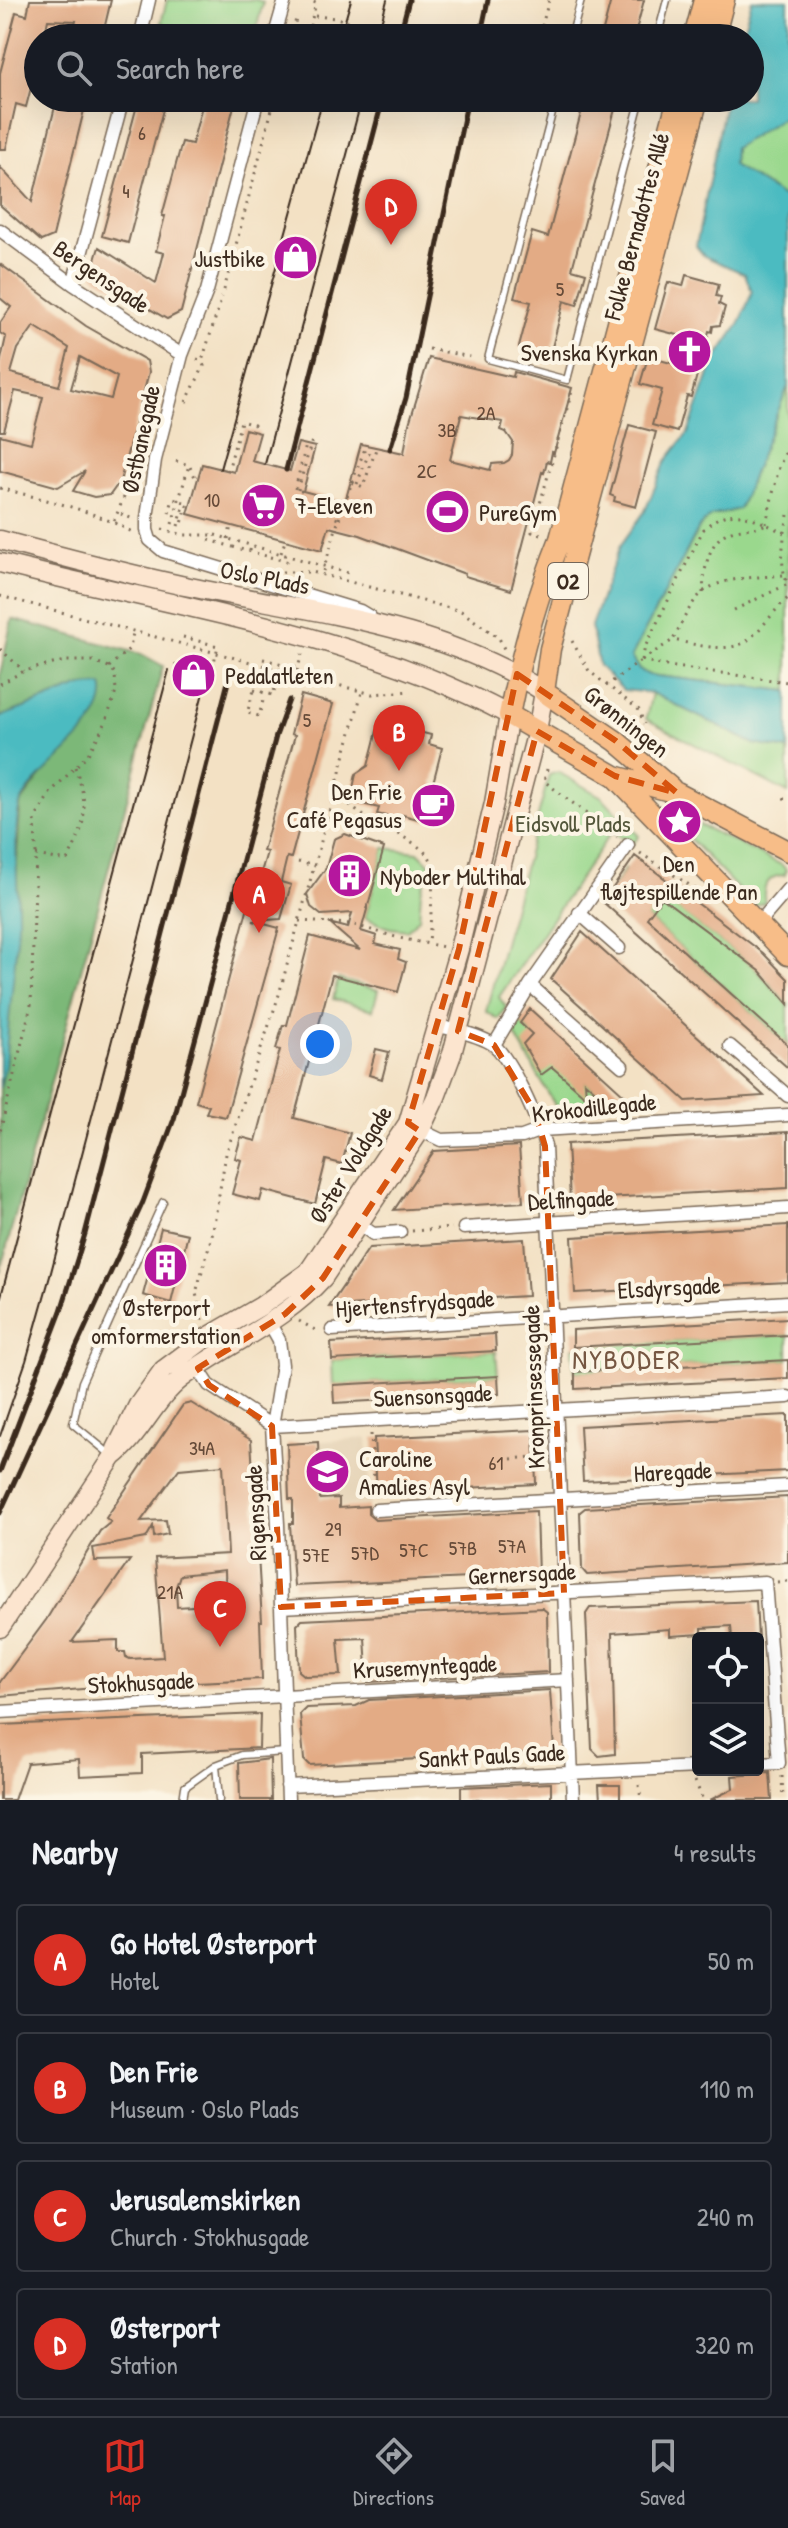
<!DOCTYPE html>
<meta charset="utf-8">
<style>
body{margin:0;font-family:"Patrick Hand",sans-serif;background:#242831;color:#f1f3f6}
.controls{position:absolute;right:24px;bottom:24px;display:grid;overflow:hidden;border-radius:8px;box-shadow:0 8px 32px #0002}
.controls button{width:72px;height:72px;display:grid;place-items:center;padding:0;border:0;border-bottom:2px solid #363941;background:#171b24;color:#f1f3f6;font:40px sans-serif}
.you{position:absolute;left:320px;top:1044px;width:28px;height:28px;margin:-20px;border:6px solid #fff;border-radius:50%;background:#1a73e8;box-shadow:0 0 0 12px #1a73e833}
.badge{display:grid;place-items:center;width:52px;height:52px;border-radius:50%;background:#d93025;color:#fff;font-size:26px;font-weight:700}
.pin{position:absolute;translate:-50% -66px;filter:drop-shadow(0 2px 4px #0008)}
.pin::after{content:'';position:absolute;top:42px;width:28px;height:24px;background:inherit;clip-path:polygon(0 0,100% 0,50% 100%)}
.list{margin:0;padding:0;list-style:none}
h2{display:flex;justify-content:space-between;align-items:center;height:104px;margin:0;padding:0 32px;font-size:34px}
h2 small{font-size:26px;font-weight:400;color:#9ea1a6}
.list li{display:grid;grid-template-columns:52px 1fr auto;gap:24px;align-items:center;box-sizing:border-box;height:112px;margin:0 16px 16px;padding:0 16px;border:2px solid #363941;border-radius:8px}
.list b{display:block;font-size:30px;white-space:nowrap}
.list p{margin:0;font-size:26px;white-space:nowrap;color:#9ea1a6}
.list em{font-size:26px;font-style:normal;color:#9ea1a6}
.icon{flex:none;width:44px;height:44px;fill:none;stroke:currentColor;stroke-width:2;stroke-linecap:round;stroke-linejoin:round}
.map{position:relative;flex:none;width:788px;height:1800px;overflow:hidden}
.search{position:absolute;background:#171b24;box-shadow:0 8px 32px #0002;left:24px;right:24px;top:24px;height:88px;display:flex;align-items:center;gap:20px;box-sizing:border-box;padding:0 28px;border-radius:44px;color:#9ea1a6;font-size:30px}
.sheet{height:616px;background:#171b24}
nav{display:flex;justify-content:space-around;align-items:center;box-sizing:border-box;height:112px;border-top:2px solid #363941;background:#171b24;font-size:22px;color:#9ea1a6}
nav a{display:grid;justify-items:center;gap:4px}
nav .on{color:#d93025}
.map>svg:first-child{display:block}
.built{fill:#e4d1b4}
.green{fill:#9ad88d;stroke:#6a8156;stroke-width:2}
.forest{fill:#7bb878;stroke:#5b714b;stroke-width:2}
.water{fill:#4cbbc1;stroke:#447270;stroke-width:2}
.building{fill:#e3ab85;fill-rule:evenodd}
.lines{fill:none;stroke-linecap:round;stroke-linejoin:round}
.lane-casing{stroke:#7b6a58;stroke-width:9}
.street-casing{stroke:#7b6a58;stroke-width:15}
.secondary-casing{stroke:#7b6a58;stroke-width:21}
.primary-casing{stroke:#7b6a58;stroke-width:23}
.path{stroke:#7b6a58;stroke-width:3;stroke-dasharray:2 6;stroke-linecap:butt}
.lane{stroke:#fff;stroke-width:6}
.street{stroke:#fff;stroke-width:12}
.secondary{stroke:#fce5cf;stroke-width:18}
.primary{stroke:#f7bd88;stroke-width:20}
.tram{stroke:#3b2a1e;stroke-width:2}
.rail{stroke:#3b2a1e;stroke-width:5}
.path-bridge{stroke:#7b6a58;stroke-width:3;stroke-dasharray:2 6;stroke-linecap:butt}
.marked{fill:none;stroke:#d7540e;stroke-width:6;stroke-dasharray:16 10;stroke-linejoin:round}
.labels{text-anchor:middle;dominant-baseline:central;stroke-width:8;stroke-linejoin:round;paint-order:stroke}
.number-label{font-size:20px;fill:#654a38}
.shield{fill:#fcf5e5;stroke:#75675a;stroke-width:2}
.shield-label{font-size:22px;font-weight:bold;fill:#3b2a1e}
.street-label{font-size:24px;fill:#3b2a1e;stroke:#fcf5e5}
.poi-label{font-size:24px;fill:#3b2a1e;stroke:#fcf5e5;text-anchor:start}
.park-label{font-size:24px;fill:#53563a;stroke:#fcf5e5}
.quarter-label{font-size:28px;letter-spacing:2px;fill:#765742;stroke:#fcf5e5}
</style>
<div class="map">
<svg width="788" height="1800" viewBox="0 0 788 1800">
<rect width="100%" height="100%" fill="#fcf5e5"/>
<filter id="ink" filterUnits="userSpaceOnUse"><feTurbulence type="fractalNoise" baseFrequency=".0125" numOctaves="2"/><feDisplacementMap in="SourceGraphic" scale="16" xChannelSelector="R" yChannelSelector="G"/><feConvolveMatrix kernelMatrix="1 2 1 2 8 2 1 2 1" color-interpolation-filters="sRGB"/></filter>
<filter id="wash" filterUnits="userSpaceOnUse"><feTurbulence type="fractalNoise" baseFrequency=".006" numOctaves="4" result="noise"/><feDisplacementMap in="SourceGraphic" scale="32" xChannelSelector="R" yChannelSelector="G"/><feGaussianBlur stdDeviation="1.8" result="paint"/><feColorMatrix in="noise" values="0 0 0 0 0 0 0 0 0 0 0 0 0 0 0 0 0 1.4 0 .05"/><feComposite in="paint" operator="in"/></filter>
<g filter="url(#wash)">
<rect width="100%" height="100%" fill="#f3e1c4"/>
<!-- built -->
<path class="built" d="M367 1438 370 1505 293 1509V1500L289 1499 287 1444Z"/>
<!-- green -->
<path class="green" d="M167 0H256L263 2 254 38H219L161 23Z
M788 114V200L733 165 734 148Z
M788 386V691L649 675 639 670 631 657 700 526 712 516 739 509Z
M652 693 754 744 788 750V793L646 719Z
M558 772 602 797 639 836 632 845 612 831 499 997 506 1007 498 1019 486 1011 549 775Z
M665 808 782 865 786 870 785 875C769 875 761 887 765 902L754 906 664 812Z
M384 848 418 852 430 864 421 892 419 918 407 930 390 928 365 918Z
M625 869 753 966 788 1004V1045L613 887Z
M338 979 378 990 373 1010 333 999Z
M520 1023 611 1105 556 1107 514 1033Z
M788 1335V1360L575 1372 573 1347Z
M496 1351 498 1376 333 1385 332 1360Z"/>
<!-- forest -->
<path class="forest" d="M12 619 141 654 163 666 0 1272V1088L5 1066 9 1016 20 804 47 768 75 741 101 685 82 686 0 717V674Z"/>
<!-- water -->
<path class="water" d="M752 0H788V114L734 148 733 165 788 200V386L739 509 712 516 700 526 631 657 639 670 649 675 788 691V750L754 744 652 693 623 690 599 666 591 626 620 546 645 511 666 461 688 433 713 363 740 323 752 292 745 274 704 256 696 246 726 98H750V38H741Z
M102 685C114 724 37 768 21 802 12 821 19 900 18 925 15 972 8 1019 5 1066L0 1088V717L82 686Z"/>
<g id="blocks">
<!-- building -->
<path class="building" d="M30 0H111L102 38H72L76 21 48 20 44 38H38V60L26 107 16 104 6 149H0V73L16 12 27 15Z
M611 0H644L634 38H601Z
M57 98H87L53 236 41 241 0 205V167L32 202Z
M139 98H166L128 243 102 236Z
M204 98H236L181 312 167 319 94 276 92 270 99 247 156 283 164 253 156 251 165 216H162L182 142 192 144Z
M585 98H618L572 269 586 273 577 305 564 301 550 355 519 347 531 302 514 298 532 232 548 237Z
M0 264 86 326 147 361 149 372 120 481 110 495 94 497 73 491 85 471 58 487 0 471V435L31 443 43 397 15 391 4 431H0V364L6 337 0 333V323L11 307 0 298ZM34 326 69 348 59 386 11 373 18 349ZM80 357 117 377 111 399 71 389Z
M686 275 719 284 716 296 721 297 719 304 725 307 720 325 713 326 712 332 709 331 691 397 687 396 677 432 652 425 662 390 640 384 648 357 671 363 678 335 655 329 668 282 683 286Z
M429 358 513 377 514 372 572 388 554 453 552 452 550 462 547 461 544 473 542 472 511 590 465 576V574L360 535 329 527 322 550 188 514 202 464 234 472 245 429 260 433 252 461 290 471 298 443 315 447 303 491 345 502 361 444 404 453 409 424ZM461 415 503 422 501 430 506 432 513 442 512 455 509 460 504 463 492 464 490 470 450 460Z
M629 425 656 432 636 507 614 501 615 497 610 495Z
M301 695 333 704 291 858 287 857 281 882 291 885 281 919 253 921 279 928 226 1117 206 1113 209 1106 196 1102 256 876H260L267 852 263 851 295 735 291 734Z
M395 726 431 735 429 744 442 748 433 783 440 795 435 814 425 821 403 815 402 820 377 814 379 808 358 803 352 793 356 774 368 766 377 731 392 735Z
M345 834 384 848 361 931 377 936 375 944 400 950 398 959 406 962 398 992 332 975 294 1118 350 1133 342 1164 326 1160 315 1204 263 1190 260 1201 232 1194 241 1160 235 1158 241 1137 256 1141 280 1050 276 1049 283 1025H287L310 936 360 950 329 923 348 928 352 913 321 915 311 907 307 894 326 868 334 839Z
M635 856 763 953 788 979V1004L760 971 662 898 647 918 788 1045V1068L603 902Z
M582 932 764 1096 686 1101 551 979Z
M530 1009 634 1104 611 1105 585 1082 586 1097 552 1067 541 1075 523 1044 532 1034 520 1023Z
M376 1049 389 1052 382 1079 369 1075Z
M788 1132V1188L570 1200 567 1144Z
M519 1146 523 1202 394 1210 434 1151Z
M788 1225V1282L575 1293 572 1237Z
M161 1228 188 1234 171 1303 143 1295Z
M524 1239 528 1296 329 1307 369 1248Z
M788 1318V1335L573 1347V1330Z
M495 1334 496 1351 332 1360 331 1343Z
M788 1360V1378L575 1389V1372Z
M498 1376 499 1394 334 1403 333 1385Z
M191 1403 251 1440 262 1621H260L262 1679 130 1685 0 1696V1682L46 1620 100 1531 111 1522 106 1518 183 1405ZM223 1465 228 1554 155 1558 163 1657 130 1659 126 1657 125 1652H118V1640L72 1642 130 1560 95 1561 93 1548 146 1538 153 1526 154 1537 168 1534 166 1520 141 1521 179 1469ZM225 1570 226 1604 177 1607 176 1587 180 1575Z
M788 1415V1471L583 1481 580 1426Z
M534 1430 536 1484 377 1493 374 1438Z
M318 1442 320 1499 339 1498V1508L368 1506V1514L375 1520 536 1511 538 1575 294 1586 290 1524H293V1499H289L287 1444Z
M788 1497V1562L587 1575 582 1569 580 1512 585 1508Z
M756 1601 758 1638H732L731 1626 702 1628V1634L670 1636V1629L612 1633 615 1754 599 1756 592 1749 586 1614 590 1608Z
M542 1608 547 1612 548 1672 368 1682 365 1638 338 1639 341 1675 305 1676 299 1671 297 1625 302 1620Z
M550 1690 554 1749 549 1752 309 1765 304 1760 300 1714 306 1708 356 1706 369 1700Z
M260 1714 259 1748 142 1754V1773L80 1776 79 1759 27 1763 14 1800H0V1725Z
M270 1759 271 1800H240L239 1763Z
M770 1773 772 1800H710L733 1789 732 1776Z
M551 1783V1800H461V1787Z
M599 1785H620V1800H600Z"/>
</g>
</g>
<g filter="url(#ink)">
<use href="#blocks" fill-opacity="0" stroke="#7b6a58" stroke-width="2"/>
<g class="lines">
<defs>
<path id="lane" d="M571 38 581 0
M657 38 667 0
M556 98 488 359 567 380 641 98
M111 1455 73 1424 82 1382 163 1202
M216 1765 219 1800
M183 1800 185 1787 216 1765 242 1755 286 1752"/>
<path id="street" d="M142 31 168 38
M140 38 149 0
M274 38 285 0
M258 98 207 291 182 355 155 460 147 518V530L150 540 163 551 360 611 370 617
M0 230 73 284 182 355
M73 284 123 98
M579 913 619 948
M757 925 788 889
M530 985 622 1066
M438 1026C455 1030 475 1034 491 1043 510 1055 539 1123 545 1146L573 1800
M494 1045 530 985 628 845
M730 1046 788 1096
M414 1127 441 1140 522 1137 541 1130 788 1115
M359 1224 373 1234 400 1232
M464 1228 788 1208
M270 1324 279 1340 282 1365 272 1426 278 1524 288 1800
M332 1330 788 1302
M198 1368 209 1385 272 1426 788 1397
M376 1510 788 1486
M281 1607 765 1582 779 1763 758 1764
M0 1712 568 1680
M287 1786 698 1767"/>
<path id="secondary" d="M0 540C63 557 126 574 190 587 309 612 441 624 544 692L537 731 452 1054 436 1097 420 1131 323 1278C283 1322 229 1343 182 1378 154 1400 141 1435 113 1457L0 1628
M0 563C170 607 352 631 509 715L494 803 459 949 408 1123 308 1272 261 1306 206 1338 163 1370 138 1405 116 1449"/>
<path id="primary" d="M694 38 704 0
M714 38 724 0
M678 98 560 539C537 596 521 655 509 715L615 776 677 793 788 851
M615 776 788 955
M671 788 616 741 544 692 550 649 698 98"/>
</defs>
<!-- lane casing -->
<use href="#lane" class="lane-casing"/>
<!-- street casing -->
<use href="#street" class="street-casing"/>
<!-- secondary casing -->
<use href="#secondary" class="secondary-casing"/>
<!-- primary casing -->
<use href="#primary" class="primary-casing"/>
<!-- path -->
<path class="path" d="M165 0H166
M306 0 316 3 307 38
M409 24 430 28
M449 36 458 38
M291 38 297 15
M361 38 368 19
M420 38 422 27
M544 38 545 35 540 33 549 0
M224 290 275 98
M429 349 476 358
M197 359 202 361 222 297
M186 402 204 366 202 362
M176 461 189 465 197 481
M228 471 241 421 254 425 253 431
M352 482 366 446
M357 484 371 447
M0 488C45 500 91 509 132 532
M295 489 306 445
M298 490 312 440
M300 491 308 492
M169 513 173 499 188 503 181 527
M121 514 133 519
M788 515C784 536 778 565 788 584
M339 519 352 482 363 487 376 449
M114 521 139 461
M172 524 189 465
M766 524 779 467 788 446
M178 526 185 503
M162 529 184 535H215
M541 534 532 532 572 391
M228 539 231 526
M209 540 233 547
M250 551 251 545
M281 553 285 541
M270 557 289 562
M323 571 339 519 331 517
M282 572H312L461 611 499 638 505 651
M783 575C759 578 723 576 703 592 689 604 681 625 673 640 695 644 728 655 748 640 763 628 774 610 788 598
M703 593C704 569 708 536 735 530 745 528 756 529 766 524
M0 596 372 694 411 691
M734 610 788 584
M183 637 218 646 213 666
M572 641 589 671 639 710 644 724
M0 649 24 671
M263 659 298 668
M642 660 645 647 703 530C730 501 755 519 784 533
M642 660 660 665 788 682
M642 660 673 640
M176 664V683
M109 667 130 648 133 633
M297 671 302 654
M176 674 203 680 208 664
M0 684 24 671 65 661H93L109 667 115 673 116 692 105 724 88 754 50 793 35 819 36 855 31 1005 0 1132
M256 684 247 713 259 716 264 697
M293 688 296 677
M254 690 273 695 275 688
M326 702 328 697
M547 769 544 781 617 837
M338 784C343 791 345 800 351 806 372 827 424 838 434 866L429 944
M783 799H788
M640 853 700 892
M36 855 67 861C87 824 89 806 75 767
M298 862 315 866
M299 921 351 924 399 938 444 947
M412 1231 452 1228
M202 1320 196 1293 212 1235 226 1154 278 998 362 692
M299 1321 317 1331
M371 1434 375 1498
M511 1459 543 1456
M777 1582 788 1581
M782 1776 783 1800
M695 1781 703 1800
M639 1785 641 1800"/>
<!-- lane -->
<use href="#lane" class="lane"/>
<!-- street -->
<use href="#street" class="street"/>
<!-- secondary -->
<use href="#secondary" class="secondary"/>
<!-- primary -->
<use href="#primary" class="primary"/>
<!-- tram -->
<path class="tram" d="M340 38 351 0
M377 38 387 0
M265 464 362 98
M220 469 323 98
M0 1300 169 670
M0 1436 26 1361 50 1276 205 685"/>
<!-- rail -->
<path class="rail" d="M399 38 409 0
M480 38 488 0
M390 449 406 398 468 98
M286 470 383 98
M0 1471 61 1311 85 1234 228 682
M0 1513 143 1202 174 1119 276 736 289 700"/>
<!-- path-bridge -->
<path class="path-bridge" d="M315 16 336 18 415 38
M215 535 348 573
M233 547 270 557
M606 686 642 660"/>
</g>
</g>
<!-- marked area -->
<path class="marked" d="M517 674 616 741 677 793 615 776 537 731 458 1031 494 1045 535 1112 545 1146 564 1593 281 1607 272 1426 209 1385 198 1368 285 1314 323 1278 420 1131 408 1123 459 949Z"/>
<!-- icons -->
<defs>
<symbol id="shop-disc" viewBox="-11 -11 22 22"><circle r="9.5" fill="#b5179e" stroke="#fcf5e5"/><path d="M-5-2.5h2.3a2.7 3.5 0 0 1 5.4 0H5L5.5 6h-11ZM-1.5-2.5h3a1.5 2.3 0 0 0-3 0Z" fill="#fff"/></symbol>
<symbol id="church-disc" viewBox="-11 -11 22 22"><circle r="9.5" fill="#b5179e" stroke="#fcf5e5"/><path d="M-1.2-6h2.4v3.5h3.3v2.4h-3.3V6h-2.4V-.1h-3.3v-2.4h3.3Z" fill="#fff"/></symbol>
<symbol id="supermarket-disc" viewBox="-11 -11 22 22"><circle r="9.5" fill="#b5179e" stroke="#fcf5e5"/><path d="M-6-5.5h2.5l.6 2H6L4.5 2H-2.5L-4.4-4H-6ZM-1.5 3.2a1.3 1.3 0 1 0 .1 0ZM3 3.2a1.3 1.3 0 1 0 .1 0Z" fill="#fff"/></symbol>
<symbol id="stadium-disc" viewBox="-11 -11 22 22"><circle r="9.5" fill="#b5179e" stroke="#fcf5e5"/><path d="M0-5a6.5 5 0 1 0 0 10a6.5 5 0 1 0 0-10ZM-3.5-1.8h7v3.6h-7Z" fill="#fff"/></symbol>
<symbol id="cafe-disc" viewBox="-11 -11 22 22"><circle r="9.5" fill="#b5179e" stroke="#fcf5e5"/><path d="M-5.5-4.5H6V0H3Q3 3.5 0 3.5H-2.5Q-5.5 3.5-5.5 0ZM3-3.2v2h1.7v-2ZM-6 4.5H4V6H-6Z" fill="#fff"/></symbol>
<symbol id="sight-disc" viewBox="-11 -11 22 22"><circle r="9.5" fill="#b5179e" stroke="#fcf5e5"/><path d="M0-6L1.8-2.2L6-1.7L2.9 1.2L3.7 5.4L0 3.3L-3.7 5.4L-2.9 1.2L-6-1.7L-1.8-2.2Z" fill="#fff"/></symbol>
<symbol id="building-disc" viewBox="-11 -11 22 22"><circle r="9.5" fill="#b5179e" stroke="#fcf5e5"/><path d="M-4-6H4V6H1V3H-1V6H-4ZM-2.5-4.3h1.7v1.8h-1.7ZM.8-4.3h1.7v1.8H.8ZM-2.5-1h1.7V.8h-1.7ZM.8-1h1.7V.8H.8Z" fill="#fff"/></symbol>
<symbol id="school-disc" viewBox="-11 -11 22 22"><circle r="9.5" fill="#b5179e" stroke="#fcf5e5"/><path d="M0-5L7-2L0 1L-7-2ZM-4 1L0 2.5L4 1V4Q0 6-4 4Z" fill="#fff"/></symbol>
</defs>
<g fill-rule="evenodd">
<use href="#shop-disc" x="270" y="232" width="51" height="51"/>
<use href="#church-disc" x="664" y="326" width="51" height="51"/>
<use href="#supermarket-disc" x="238" y="480" width="51" height="51"/>
<use href="#stadium-disc" x="422" y="486" width="51" height="51"/>
<use href="#shop-disc" x="168" y="650" width="51" height="51"/>
<use href="#cafe-disc" x="408" y="780" width="51" height="51"/>
<use href="#sight-disc" x="654" y="796" width="51" height="51"/>
<use href="#building-disc" x="324" y="850" width="51" height="51"/>
<use href="#building-disc" x="140" y="1240" width="51" height="51"/>
<use href="#school-disc" x="302" y="1446" width="51" height="51"/>
</g>
<g class="labels">
<!-- number labels -->
<g class="number-label">
<text x="142" y="132">6</text>
<text x="126" y="190">4</text>
<text x="560" y="288">5</text>
<text x="486" y="412">2A</text>
<text x="447" y="429">3B</text>
<text x="427" y="470">2C</text>
<text x="212" y="499">10</text>
<text x="307" y="719">5</text>
<text x="202" y="1447">34A</text>
<text x="496" y="1462">61</text>
<text x="333" y="1528">29</text>
<text x="512" y="1545">57A</text>
<text x="463" y="1547">57B</text>
<text x="414" y="1549">57C</text>
<text x="365" y="1552">57D</text>
<text x="316" y="1554">57E</text>
<text x="170" y="1591">21A</text>
</g>
<!-- shield labels -->
<rect class="shield" x="548" y="563" width="40" height="36" rx="6"/>
<g class="shield-label">
<text x="568" y="581">O2</text>
</g>
<!-- street labels -->
<g class="street-label">
<text transform="translate(636 226) rotate(-75)">Folke Bernadottes Allé</text>
<text transform="translate(102 276) rotate(34)">Bergensgade</text>
<text transform="translate(140 439) rotate(-78)">Østbanegade</text>
<text transform="translate(265 577) rotate(11)">Oslo Plads</text>
<text transform="translate(627 721) rotate(38)">Grønningen</text>
<text transform="translate(594 1107) rotate(-6)">Krokodillegade</text>
<text transform="translate(350 1164) rotate(-58)">Øster Voldgade</text>
<text transform="translate(571 1199) rotate(-3)">Delfingade</text>
<text transform="translate(669 1287) rotate(-3)">Elsdyrsgade</text>
<text transform="translate(415 1303) rotate(-4)">Hjertensfrydsgade</text>
<text transform="translate(533 1387) rotate(-92)">Kronprinsessegade</text>
<text transform="translate(433 1395) rotate(-3)">Suensonsgade</text>
<text transform="translate(673 1471) rotate(-3)">Haregade</text>
<text transform="translate(255 1513) rotate(-93)">Rigensgade</text>
<text transform="translate(522 1573) rotate(-3)">Gernersgade</text>
<text transform="translate(425 1666) rotate(-3)">Krusemyntegade</text>
<text transform="translate(141 1682) rotate(-3)">Stokhusgade</text>
<text transform="translate(492 1755) rotate(-3)">Sankt Pauls Gade</text>
</g>
<!-- poi labels -->
<g class="poi-label">
<text x="265" y="258" text-anchor="end">Justbike</text>
<text x="658" y="352" text-anchor="end">Svenska Kyrkan</text>
<text x="295" y="505">7-Eleven</text>
<text x="479" y="512">PureGym</text>
<text x="225" y="675">Pedalatleten</text>
<text x="402" y="791" text-anchor="end">Den Frie<tspan x="402" dy="28">Café Pegasus</tspan></text>
<text x="679" y="863" text-anchor="middle">Den<tspan x="679" dy="28">fløjtespillende Pan</tspan></text>
<text x="380" y="876">Nyboder Multihal</text>
<text x="166" y="1307" text-anchor="middle">Østerport<tspan x="166" dy="28">omformerstation</tspan></text>
<text x="359" y="1458">Caroline<tspan x="359" dy="28">Amalies Asyl</tspan></text>
</g>
<!-- park labels -->
<g class="park-label">
<text x="573" y="823">Eidsvoll Plads</text>
</g>
<!-- quarter labels -->
<g class="quarter-label">
<text x="627" y="1359">NYBODER</text>
</g>
</g>
</svg>
<div class="controls">
<button><svg class="icon" aria-label="locate" viewBox="0 0 24 24"><circle cx="12" cy="12" r="6"/><path d="M12 2v4M12 18v4M2 12h4M18 12h4"/></svg></button>
<button><svg class="icon" aria-label="layers" viewBox="0 0 24 24"><path d="M12 4l9 5-9 5-9-5zM3 14l9 5 9-5"/></svg></button>
</div>
<div class="you"></div>
<div class="pin badge" style="left:259px;top:933px">A</div>
<div class="pin badge" style="left:399px;top:771px">B</div>
<div class="pin badge" style="left:220px;top:1647px">C</div>
<div class="pin badge" style="left:391px;top:245px">D</div>
<div class="search"><svg class="icon" aria-label="search" viewBox="0 0 24 24"><circle cx="10" cy="10" r="6"/><path d="M15 15l6 6"/></svg>Search here</div>
</div>
<section class="sheet">
<h2>Nearby<small>4 results</small></h2>
<ul class="list">
<li><span class="badge">A</span><div><b>Go Hotel Østerport</b><p>Hotel</p></div><em>50 m</em></li>
<li><span class="badge">B</span><div><b>Den Frie</b><p>Museum · Oslo Plads</p></div><em>110 m</em></li>
<li><span class="badge">C</span><div><b>Jerusalemskirken</b><p>Church · Stokhusgade</p></div><em>240 m</em></li>
<li><span class="badge">D</span><div><b>Østerport</b><p>Station</p></div><em>320 m</em></li>
</ul>
</section>
<nav>
<a class="on"><svg class="icon" aria-label="map" viewBox="0 0 24 24"><path d="M3 6l6-2 6 2 6-2v14l-6 2-6-2-6 2zM9 4v14M15 6v14"/></svg>Map</a>
<a><svg class="icon" aria-label="directions" viewBox="0 0 24 24"><path d="M12 3l9 9-9 9-9-9zM9 14v-3h6M13 9l2 2-2 2"/></svg>Directions</a>
<a><svg class="icon" aria-label="saved" viewBox="0 0 24 24"><path d="M7 4h10v16l-5-4-5 4z"/></svg>Saved</a>
</nav>
